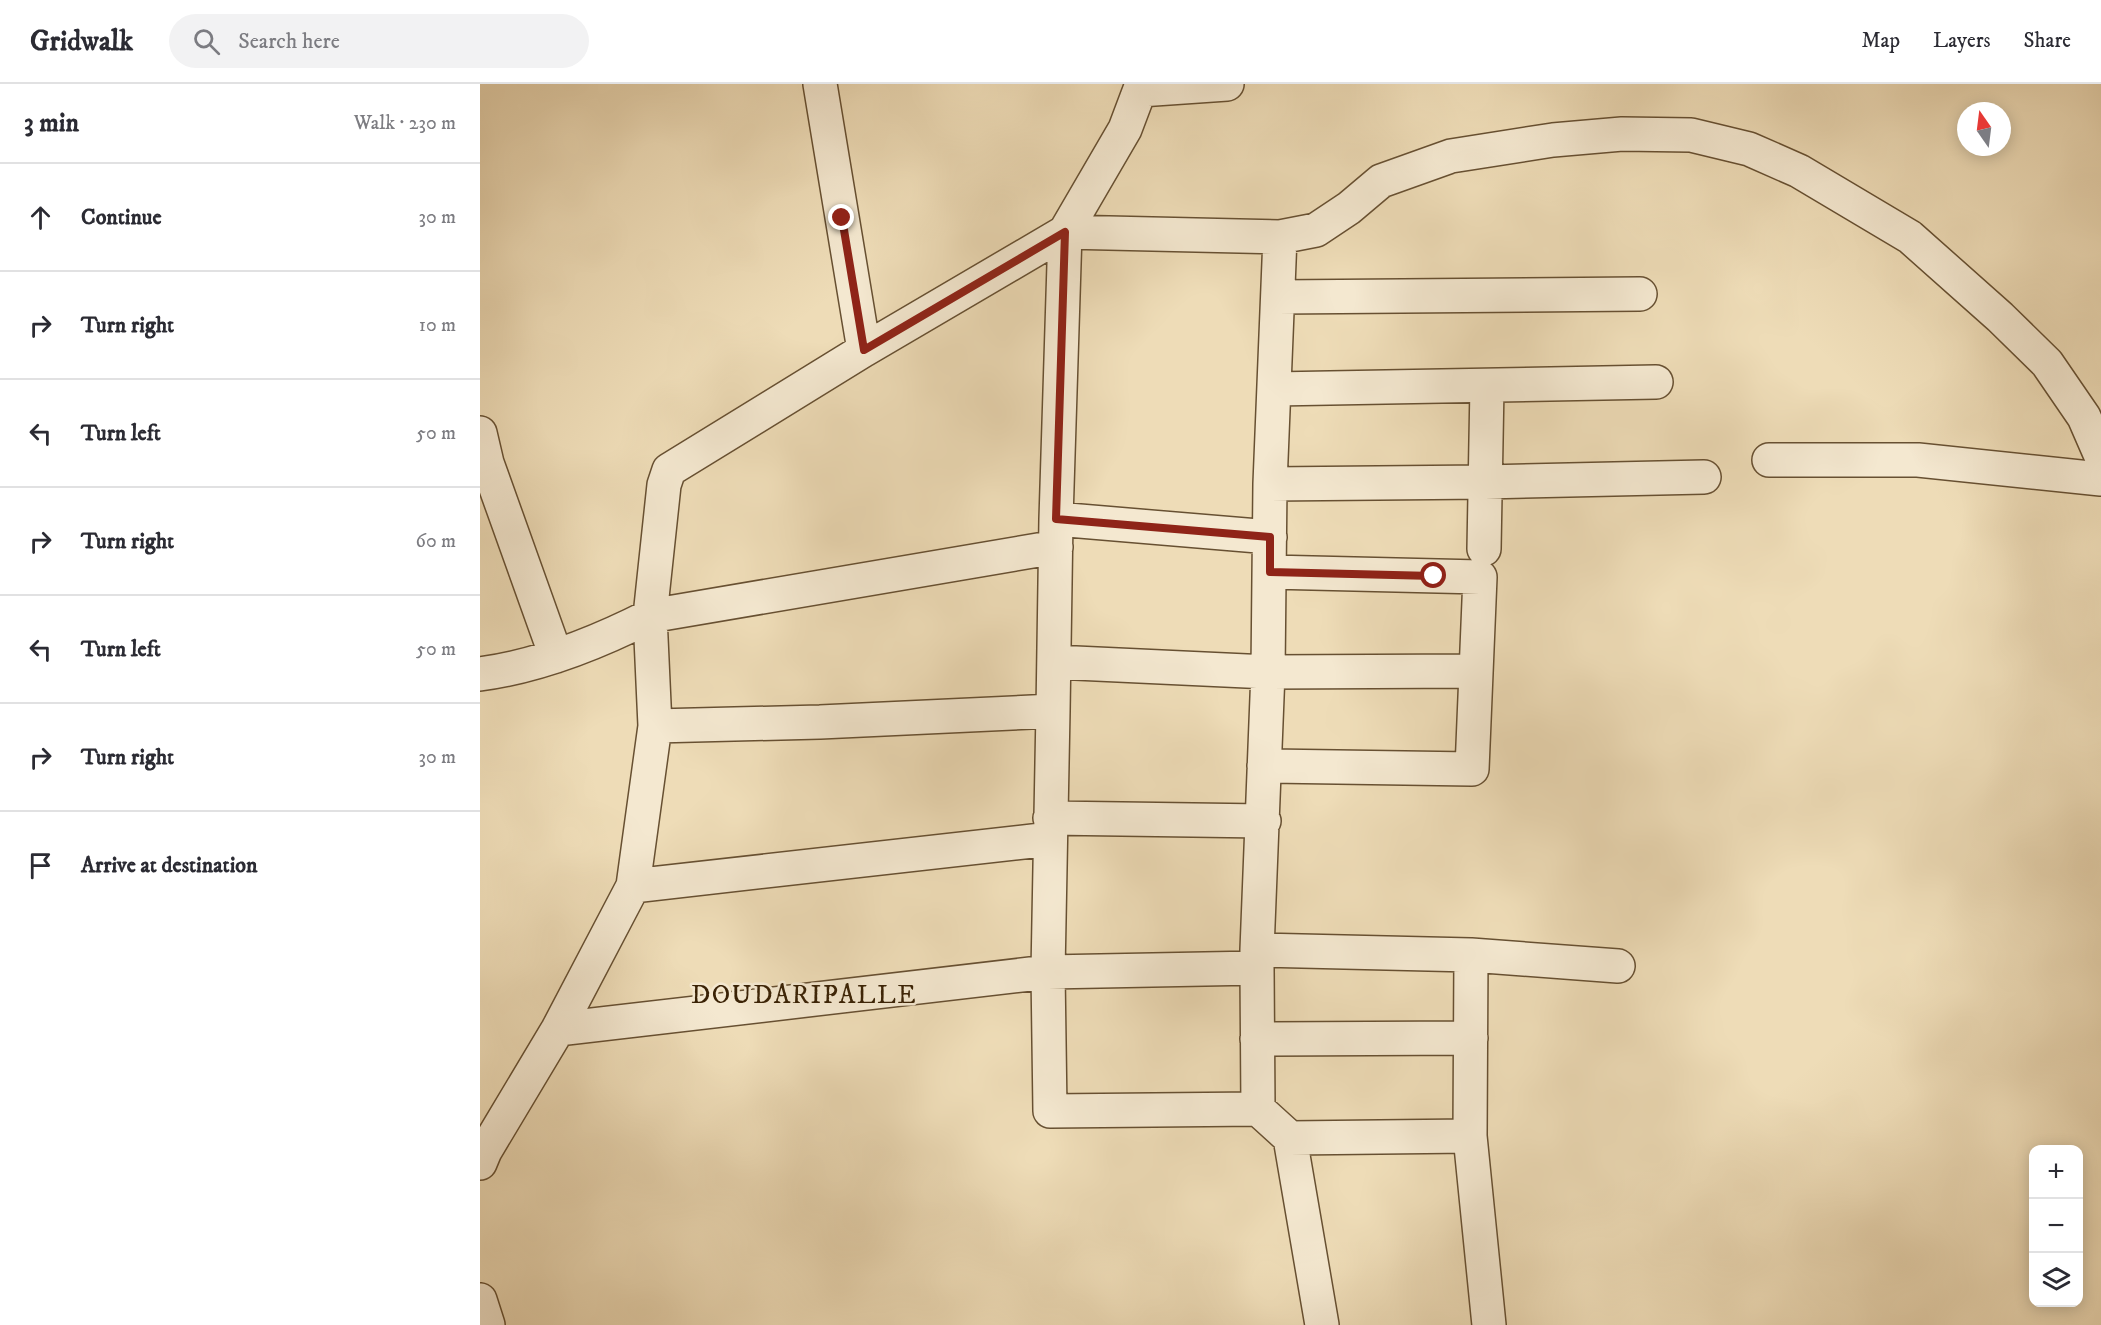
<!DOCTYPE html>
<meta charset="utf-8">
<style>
body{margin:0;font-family:"IM FELL DW Pica",serif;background:#f2f2f3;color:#2b2b33}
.controls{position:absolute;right:18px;bottom:18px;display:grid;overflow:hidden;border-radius:12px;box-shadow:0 3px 15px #0003}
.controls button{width:54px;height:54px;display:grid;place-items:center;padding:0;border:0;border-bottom:2px solid #e1e1e2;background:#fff;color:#2b2b33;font:30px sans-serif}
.compass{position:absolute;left:1477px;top:18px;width:54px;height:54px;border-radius:50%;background:#fff;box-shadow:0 3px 15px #0003;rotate:346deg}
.stop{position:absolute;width:18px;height:18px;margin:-14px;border:4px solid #8f2418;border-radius:50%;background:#fff}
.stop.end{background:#8f2418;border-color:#fff;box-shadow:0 2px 6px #0008}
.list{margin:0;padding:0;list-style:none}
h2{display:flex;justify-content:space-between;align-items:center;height:78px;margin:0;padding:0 24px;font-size:26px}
h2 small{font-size:20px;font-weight:400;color:#7c7c81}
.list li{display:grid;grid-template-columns:39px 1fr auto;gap:18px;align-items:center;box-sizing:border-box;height:108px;padding:0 24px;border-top:2px solid #e1e1e2}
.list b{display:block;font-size:22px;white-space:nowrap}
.list em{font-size:20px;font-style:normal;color:#7c7c81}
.icon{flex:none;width:33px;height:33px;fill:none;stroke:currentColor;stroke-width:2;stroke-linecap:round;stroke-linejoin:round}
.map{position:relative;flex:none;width:1621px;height:1241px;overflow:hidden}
header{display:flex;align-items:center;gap:36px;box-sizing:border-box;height:84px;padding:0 30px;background:#fff;border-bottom:2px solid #e1e1e2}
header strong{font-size:28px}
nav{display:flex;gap:33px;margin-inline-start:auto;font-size:21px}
.search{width:420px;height:54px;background:#f2f2f3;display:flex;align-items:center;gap:15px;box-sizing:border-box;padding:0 21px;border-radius:33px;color:#7c7c81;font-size:22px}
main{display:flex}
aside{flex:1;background:#fff}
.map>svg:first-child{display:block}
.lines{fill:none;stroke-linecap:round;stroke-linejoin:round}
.street-casing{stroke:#675032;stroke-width:36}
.street{stroke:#f4e8d0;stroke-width:33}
.route{stroke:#8f2418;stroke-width:8}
.labels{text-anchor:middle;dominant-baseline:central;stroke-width:5;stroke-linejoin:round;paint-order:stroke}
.quarter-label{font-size:26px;letter-spacing:1.5px;fill:#3a2205;stroke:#f4e8d0}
</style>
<header>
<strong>Gridwalk</strong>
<div class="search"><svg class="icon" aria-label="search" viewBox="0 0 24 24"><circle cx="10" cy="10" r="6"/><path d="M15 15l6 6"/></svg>Search here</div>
<nav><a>Map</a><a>Layers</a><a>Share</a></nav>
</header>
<main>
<aside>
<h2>3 min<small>Walk · 230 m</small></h2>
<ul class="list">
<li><svg class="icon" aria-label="ahead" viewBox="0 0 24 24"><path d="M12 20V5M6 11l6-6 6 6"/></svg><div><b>Continue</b></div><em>30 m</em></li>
<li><svg class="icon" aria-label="right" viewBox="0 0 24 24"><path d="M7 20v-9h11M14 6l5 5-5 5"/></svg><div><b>Turn right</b></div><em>10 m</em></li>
<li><svg class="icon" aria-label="left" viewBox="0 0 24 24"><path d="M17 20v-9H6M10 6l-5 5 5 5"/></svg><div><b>Turn left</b></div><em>50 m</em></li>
<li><svg class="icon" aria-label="right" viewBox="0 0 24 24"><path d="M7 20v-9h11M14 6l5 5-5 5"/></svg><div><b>Turn right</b></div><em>60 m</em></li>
<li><svg class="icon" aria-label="left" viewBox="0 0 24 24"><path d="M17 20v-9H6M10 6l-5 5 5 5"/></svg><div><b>Turn left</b></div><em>50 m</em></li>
<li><svg class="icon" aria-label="right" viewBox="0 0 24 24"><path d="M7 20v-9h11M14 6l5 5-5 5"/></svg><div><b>Turn right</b></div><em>30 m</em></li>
<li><svg class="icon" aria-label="arrive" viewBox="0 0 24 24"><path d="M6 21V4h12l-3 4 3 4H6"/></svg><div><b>Arrive at destination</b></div></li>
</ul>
</aside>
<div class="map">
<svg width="1621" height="1241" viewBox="0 0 1621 1241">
<rect width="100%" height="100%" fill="#eedcb7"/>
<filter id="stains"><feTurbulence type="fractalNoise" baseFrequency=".00333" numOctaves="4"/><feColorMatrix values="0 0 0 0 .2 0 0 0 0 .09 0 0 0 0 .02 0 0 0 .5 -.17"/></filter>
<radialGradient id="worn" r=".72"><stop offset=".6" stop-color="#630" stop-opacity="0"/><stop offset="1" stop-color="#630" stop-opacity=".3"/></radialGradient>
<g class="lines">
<defs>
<path id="street" d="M340 0 384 266 585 148
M662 0 645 45 585 148 800 153 836 146 869 124 901 97 971 72 1073 56 1142 50 1211 51 1269 65 1319 87 1430 153 1520 233 1567 279 1604 333 1621 372
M660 6 747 0
M800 153 790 400 788 588 777 866 991 871
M798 213 1160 210
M794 305 1176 298
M0 349 7 379 76 572
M1289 376H1438L1621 395
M790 400 1005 398 1224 393
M576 435 790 453
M1004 465 1007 302
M574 578 788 588 995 587
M0 590C60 582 117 559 170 532L576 463
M573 627 568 888 777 884V866
M175 642 170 532 184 401 189 386 384 266
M784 682 992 685 1000 493 790 488
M570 734 784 737
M153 802 570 755
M777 884 778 1025
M78 945 568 888 570 1027 778 1025 810 1054 842 1241
M777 955 991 954
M810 1054 990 1052
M0 1079 5 1067 78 945 153 802 175 642 340 638 573 627 576 435 585 148
M0 1216 8 1241
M1009 1241 990 1052 991 871 1138 882"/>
</defs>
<!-- street casing -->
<use href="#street" class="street-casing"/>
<!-- street -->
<use href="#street" class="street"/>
</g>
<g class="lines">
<!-- route -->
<path class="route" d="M362 134 384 266 585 148 576 435 790 453V488L954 492"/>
</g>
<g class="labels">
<!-- quarter labels -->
<g class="quarter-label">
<text x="324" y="911">DOUDARIPALLE</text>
</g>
</g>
<rect width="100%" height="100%" filter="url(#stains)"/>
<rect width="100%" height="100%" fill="url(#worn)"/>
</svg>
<div class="controls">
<button>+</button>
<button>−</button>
<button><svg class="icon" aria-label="layers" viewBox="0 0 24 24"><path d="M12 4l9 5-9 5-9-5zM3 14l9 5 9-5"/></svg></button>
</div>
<svg class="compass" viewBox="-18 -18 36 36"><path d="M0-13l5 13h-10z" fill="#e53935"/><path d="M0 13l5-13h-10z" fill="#7c7c81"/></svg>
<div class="stop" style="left:954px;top:492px"></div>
<div class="stop end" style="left:362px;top:134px"></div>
</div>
</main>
